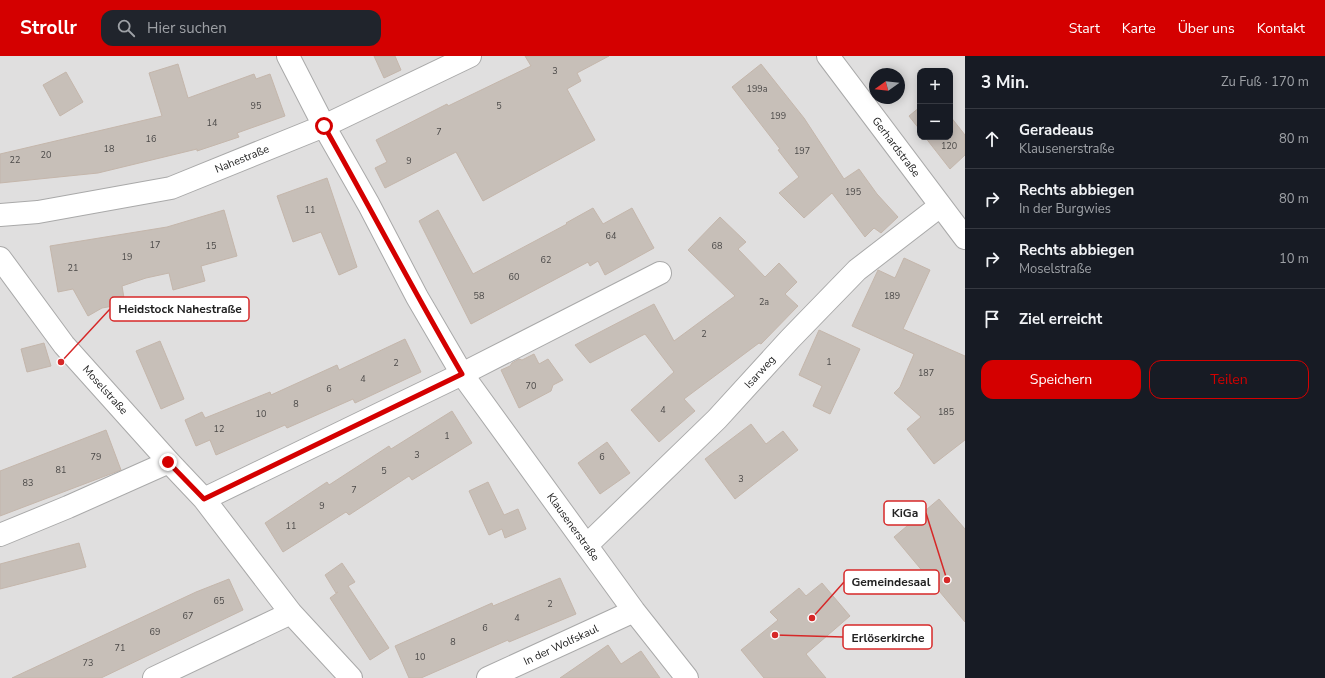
<!DOCTYPE html>
<html lang="de">
<meta charset="utf-8">
<style>
body{margin:0;font-family:"Nunito Sans",sans-serif;background:#20242c;color:#f1f3f6}
.controls{position:absolute;right:12px;top:12px;display:grid;overflow:hidden;border-radius:8px;box-shadow:0 2px 10px #0003}
.controls button{width:36px;height:36px;display:grid;place-items:center;padding:0;border:0;border-bottom:1px solid #363941;background:#171b24;color:#f1f3f6;font:20px sans-serif}
.compass{position:absolute;left:869px;top:12px;width:36px;height:36px;border-radius:50%;background:#171b24;box-shadow:0 2px 10px #0003;rotate:255deg}
.stop{position:absolute;width:12px;height:12px;margin:-9px;border:3px solid #d40000;border-radius:50%;background:#fff}
.stop.end{background:#d40000;border-color:#fff;box-shadow:0 1px 4px #0008}
.list{margin:0;padding:0;list-style:none}
h2{display:flex;justify-content:space-between;align-items:center;height:52px;margin:0;padding:0 16px;font-size:17px}
h2 small{font-size:13px;font-weight:400;color:#9ea1a6}
.list li{display:grid;grid-template-columns:26px 1fr auto;gap:12px;align-items:center;box-sizing:border-box;height:60px;padding:0 16px;border-top:1px solid #363941}
.list b{display:block;font-size:15px;white-space:nowrap}
.list p{margin:0;font-size:13px;white-space:nowrap;color:#9ea1a6}
.list em{font-size:13px;font-style:normal;color:#9ea1a6}
.actions{display:flex;gap:8px;padding:12px 16px}
.actions a{flex:1;padding:9px 0;border:1px solid #d40000;border-radius:12px;text-align:center;font-size:14px;color:#d40000}
.actions .main{background:#d40000;color:#fff}
.icon{flex:none;width:22px;height:22px;fill:none;stroke:currentColor;stroke-width:2;stroke-linecap:round;stroke-linejoin:round}
.map{position:relative;flex:none;width:965px;height:622px;overflow:hidden}
header{display:flex;align-items:center;gap:24px;box-sizing:border-box;height:56px;padding:0 20px;background:#d40000;color:#fff}
header strong{font-size:19px}
nav{display:flex;gap:22px;margin-inline-start:auto;font-size:14px}
.search{width:280px;height:36px;background:#20242c;display:flex;align-items:center;gap:10px;box-sizing:border-box;padding:0 14px;border-radius:12px;color:#9ea1a6;font-size:15px}
main{display:flex}
aside{flex:1;background:#171b24}
.map>svg:first-child{display:block}
.residential{fill:#e0dfdf;fill-rule:evenodd}
.building{fill:#c7bfb8;stroke:#c4b6ab}
.lines{fill:none;stroke-linecap:round;stroke-linejoin:round}
.minor-casing{stroke:#a9a9a9;stroke-width:24}
.minor{stroke:#fff;stroke-width:22}
.route{stroke:#d40000;stroke-width:5}
.labels{text-anchor:middle;dominant-baseline:central;stroke-width:3;stroke-linejoin:round;paint-order:stroke}
.number-label{font-size:9px;fill:#4b4948}
.street-label{font-size:11px;fill:#222;stroke:#fff}
.leader{fill:none;stroke:#d62828;stroke-width:1.5}
.callout-dot{fill:#d62828;stroke:#fff;stroke-width:1.5}
.callout{fill:#fff;stroke:#d62828;stroke-width:1.5}
.callout-label{font-size:12px;text-anchor:middle;font-weight:bold;fill:#222}
</style>
<header>
<strong>Strollr</strong>
<div class="search"><svg class="icon" aria-label="search" viewBox="0 0 24 24"><circle cx="10" cy="10" r="6"/><path d="M15 15l6 6"/></svg>Hier suchen</div>
<nav><a>Start</a><a>Karte</a><a>Über uns</a><a>Kontakt</a></nav>
</header>
<main>
<div class="map">
<svg width="965" height="622" viewBox="0 0 965 622">
<rect width="100%" height="100%" fill="#f2efe9"/>
<!-- residential -->
<path class="residential" d="M0 0H965V622H0ZM920 15H950V81H920ZM875 18H899V42H875Z"/>
<!-- building -->
<path class="building" d="M374 0H395L401 14 384 22Z
M525 0H609L577 17 581 25 567 33 595 84 483 145 456 96 385 132 375 112 387 106 376 84 447 48 448 50 531 10Z
M178 8 188 42 254 18 256 23 270 18 285 60 237 77 239 81 197 95V93L98 117 0 127V98L162 60 149 17Z
M761 8 804 62 844 123 859 113 877 138 898 161 881 177 874 172 865 181 832 137 804 162 779 137 799 121 778 94 780 93 732 31Z
M66 16 83 46 60 60 43 29Z
M920 51V74L909 60Z
M950 60 965 79V99L950 113 925 81H950Z
M327 122 357 211 339 219 321 176 293 186 277 140Z
M593 152 603 168 632 152 654 192 605 219 598 205 590 210 588 206 471 268 419 165 438 154 473 218 567 168 566 167Z
M224 154 237 200 201 210 205 225 173 234 169 217 146 222 122 230 125 248 102 252 88 260 73 233 58 236 50 190 167 171Z
M720 161 746 186 738 193 765 221 779 207 797 226 785 238 798 250 761 288 759 287 684 343 695 355 659 386 631 354 674 316 645 278 590 307 575 289 654 248 674 285 735 240 688 194Z
M904 202 930 214 903 273 965 300V384L934 408 907 373 921 361 894 337 900 331 914 298 852 270 878 214 895 222Z
M819 274 860 293 830 358 813 350 822 330 799 319Z
M405 283 421 316 355 347 353 343 287 372 285 369 216 399 210 384 196 390 185 364 202 356 205 362 270 336 271 339 337 309 339 314Z
M160 285 184 343 161 353 136 295Z
M44 287 51 310 27 316 21 293Z
M534 298 539 308 548 303 563 324 553 329 551 335 519 352 501 314 510 310 512 307 519 303 522 304Z
M452 355 472 387 412 424 409 420 349 459 346 456 283 496 265 467 327 426 329 429 389 390 391 393Z
M751 368 766 388 783 375 798 394 735 443 705 403Z
M106 374 121 414 0 460V415Z
M607 386 630 417 600 438 578 407Z
M488 426 504 459 518 453 526 473 505 482 502 473 489 479 469 435Z
M939 443 965 473V566L894 481Z
M79 487 86 511 0 533V508Z
M342 507 355 526 348 530 389 592 370 604 330 542 338 536 336 537 325 519Z
M560 522 576 558 509 586 508 584 421 622H409L395 590 492 547 493 550Z
M229 523 243 554 101 622H12L196 536Z
M822 527 850 560 806 598 826 622H764L741 594 778 564 770 556 799 532 806 540Z
M608 589 621 608 641 595 660 622H560Z"/>
<g class="lines">
<defs>
<path id="minor" d="M288 0 324 70 369 149 417 241 462 318 634 555 687 622
M828 0 965 182
M0 159 38 156 171 132 324 70 470 0
M0 202 64 289 169 406 204 443 291 557 351 622
M204 443 462 318 660 217
M0 479 68 451 169 406
M587 489 717 363 790 283 857 214 940 150
M154 622 291 557
M488 622 634 555"/>
</defs>
<!-- minor casing -->
<use href="#minor" class="minor-casing"/>
<!-- minor -->
<use href="#minor" class="minor"/>
</g>
<g class="lines">
<!-- route -->
<path class="route" d="M168 406 204 443 462 318C414 236 371 153 324 70"/>
</g>
<g class="labels">
<!-- number labels -->
<g class="number-label">
<text x="555" y="15">3</text>
<text x="757" y="33">199a</text>
<text x="256" y="50">95</text>
<text x="499" y="50">5</text>
<text x="778" y="60">199</text>
<text x="212" y="67">14</text>
<text x="439" y="76">7</text>
<text x="151" y="83">16</text>
<text x="949" y="90">120</text>
<text x="109" y="93">18</text>
<text x="802" y="95">197</text>
<text x="46" y="99">20</text>
<text x="15" y="104">22</text>
<text x="409" y="105">9</text>
<text x="853" y="136">195</text>
<text x="310" y="154">11</text>
<text x="611" y="180">64</text>
<text x="155" y="189">17</text>
<text x="211" y="190">15</text>
<text x="717" y="190">68</text>
<text x="127" y="201">19</text>
<text x="546" y="204">62</text>
<text x="73" y="212">21</text>
<text x="514" y="221">60</text>
<text x="479" y="240">58</text>
<text x="892" y="240">189</text>
<text x="764" y="246">2a</text>
<text x="704" y="278">2</text>
<text x="829" y="306">1</text>
<text x="396" y="307">2</text>
<text x="926" y="317">187</text>
<text x="363" y="323">4</text>
<text x="531" y="330">70</text>
<text x="329" y="333">6</text>
<text x="296" y="348">8</text>
<text x="663" y="354">4</text>
<text x="946" y="356">185</text>
<text x="261" y="358">10</text>
<text x="219" y="373">12</text>
<text x="447" y="380">1</text>
<text x="417" y="399">3</text>
<text x="96" y="401">79</text>
<text x="602" y="401">6</text>
<text x="61" y="414">81</text>
<text x="384" y="415">5</text>
<text x="741" y="423">3</text>
<text x="28" y="427">83</text>
<text x="354" y="434">7</text>
<text x="322" y="450">9</text>
<text x="291" y="470">11</text>
<text x="219" y="545">65</text>
<text x="550" y="548">2</text>
<text x="188" y="560">67</text>
<text x="517" y="562">4</text>
<text x="485" y="572">6</text>
<text x="155" y="576">69</text>
<text x="453" y="586">8</text>
<text x="120" y="592">71</text>
<text x="420" y="601">10</text>
<text x="88" y="607">73</text>
</g>
<!-- street labels -->
<g class="street-label">
<text transform="translate(896 91) rotate(53)">Gerhardstraße</text>
<text transform="translate(242 103) rotate(-22)">Nahestraße</text>
<text transform="translate(760 316) rotate(-48)">Isarweg</text>
<text transform="translate(105 334) rotate(48)">Moselstraße</text>
<text transform="translate(573 471) rotate(54)">Klausenerstraße</text>
<text transform="translate(561 589) rotate(-25)">In der Wolfskaul</text>
</g>
</g>
<!-- callouts -->
<path class="leader" d="M61 306L110 253M947 524L926 457M812 562L844 526M775 579L843 581"/>
<g class="callout-dot">
<circle cx="61" cy="306" r="4"/>
<circle cx="947" cy="524" r="4"/>
<circle cx="812" cy="562" r="4"/>
<circle cx="775" cy="579" r="4"/>
</g>
<g class="callout">
<rect x="110" y="241" width="139" height="24" rx="4"/>
<rect x="884" y="445" width="42" height="24" rx="4"/>
<rect x="844" y="514" width="95" height="24" rx="4"/>
<rect x="843" y="569" width="89" height="24" rx="4"/>
</g>
<g class="callout-label">
<text x="180" y="257">Heidstock Nahestraße</text>
<text x="905" y="461">KiGa</text>
<text x="891" y="530">Gemeindesaal</text>
<text x="888" y="586">Erlöserkirche</text>
</g>
</svg>
<div class="controls">
<button>+</button>
<button>−</button>
</div>
<svg class="compass" viewBox="-18 -18 36 36"><path d="M0-13l5 13h-10z" fill="#e53935"/><path d="M0 13l5-13h-10z" fill="#9ea1a6"/></svg>
<div class="stop" style="left:324px;top:70px"></div>
<div class="stop end" style="left:168px;top:406px"></div>
</div>
<aside>
<h2>3 Min.<small>Zu Fuß · 170 m</small></h2>
<ul class="list">
<li><svg class="icon" aria-label="ahead" viewBox="0 0 24 24"><path d="M12 20V5M6 11l6-6 6 6"/></svg><div><b>Geradeaus</b><p>Klausenerstraße</p></div><em>80 m</em></li>
<li><svg class="icon" aria-label="right" viewBox="0 0 24 24"><path d="M7 20v-9h11M14 6l5 5-5 5"/></svg><div><b>Rechts abbiegen</b><p>In der Burgwies</p></div><em>80 m</em></li>
<li><svg class="icon" aria-label="right" viewBox="0 0 24 24"><path d="M7 20v-9h11M14 6l5 5-5 5"/></svg><div><b>Rechts abbiegen</b><p>Moselstraße</p></div><em>10 m</em></li>
<li><svg class="icon" aria-label="arrive" viewBox="0 0 24 24"><path d="M6 21V4h12l-3 4 3 4H6"/></svg><div><b>Ziel erreicht</b></div></li>
</ul>
<div class="actions"><a class="main">Speichern</a><a>Teilen</a></div>
</aside>
</main>
